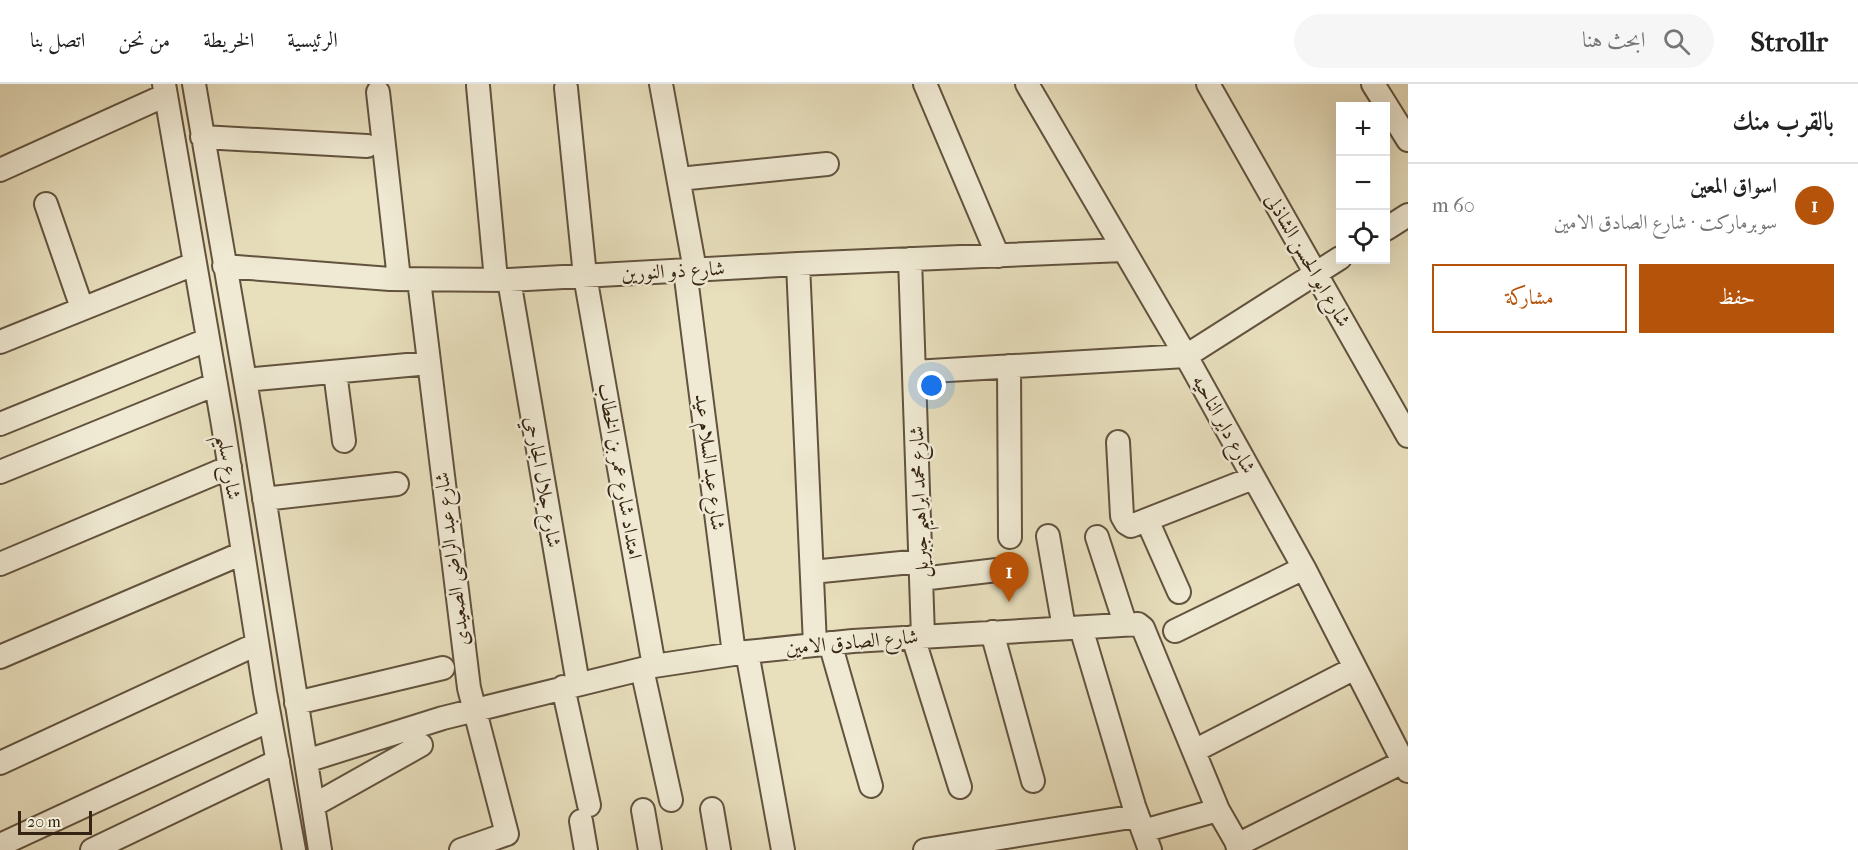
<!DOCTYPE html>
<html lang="ar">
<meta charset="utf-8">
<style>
body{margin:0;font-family:"IM FELL French Canon",Amiri,serif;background:#f6f6f6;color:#222;direction:rtl}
.controls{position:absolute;right:18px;top:18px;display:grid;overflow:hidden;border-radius:0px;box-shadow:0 6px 24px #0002}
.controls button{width:54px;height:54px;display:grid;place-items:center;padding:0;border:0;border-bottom:2px solid #e0e0e0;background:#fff;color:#222;font:30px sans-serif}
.scale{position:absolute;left:18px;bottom:15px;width:74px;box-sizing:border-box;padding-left:6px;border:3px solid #352414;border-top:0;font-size:16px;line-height:21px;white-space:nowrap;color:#352414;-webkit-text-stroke:4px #f0ead4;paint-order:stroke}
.you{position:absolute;left:932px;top:302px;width:21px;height:21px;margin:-15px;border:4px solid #fff;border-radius:50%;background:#1a73e8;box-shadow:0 0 0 9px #1a73e833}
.badge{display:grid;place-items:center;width:39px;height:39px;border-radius:50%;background:#b45309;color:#fff;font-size:20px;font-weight:700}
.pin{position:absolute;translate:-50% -50px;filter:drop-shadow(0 2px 3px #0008)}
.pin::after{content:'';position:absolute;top:32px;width:21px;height:18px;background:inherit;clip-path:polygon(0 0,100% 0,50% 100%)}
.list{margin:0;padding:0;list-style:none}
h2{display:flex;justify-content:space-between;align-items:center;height:78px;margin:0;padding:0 24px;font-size:26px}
h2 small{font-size:20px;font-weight:400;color:#767676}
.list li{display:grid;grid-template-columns:39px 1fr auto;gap:18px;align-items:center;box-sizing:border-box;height:84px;padding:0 24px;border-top:2px solid #e0e0e0}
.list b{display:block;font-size:22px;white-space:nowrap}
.list p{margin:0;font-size:20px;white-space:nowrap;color:#767676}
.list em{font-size:20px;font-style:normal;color:#767676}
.actions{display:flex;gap:12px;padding:18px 24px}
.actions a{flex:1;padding:14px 0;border:2px solid #b45309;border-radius:0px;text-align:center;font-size:21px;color:#b45309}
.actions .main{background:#b45309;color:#fff}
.icon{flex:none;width:33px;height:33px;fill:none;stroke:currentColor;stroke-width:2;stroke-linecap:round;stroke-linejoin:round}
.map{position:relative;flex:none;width:1408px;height:766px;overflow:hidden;direction:ltr}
header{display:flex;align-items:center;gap:36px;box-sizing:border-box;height:84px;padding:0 30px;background:#fff;border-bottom:2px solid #e0e0e0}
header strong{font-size:28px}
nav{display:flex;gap:33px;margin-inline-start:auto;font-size:21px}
.search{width:420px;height:54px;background:#f6f6f6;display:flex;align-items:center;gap:15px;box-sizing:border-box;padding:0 21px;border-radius:33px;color:#767676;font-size:22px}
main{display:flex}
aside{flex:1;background:#fff}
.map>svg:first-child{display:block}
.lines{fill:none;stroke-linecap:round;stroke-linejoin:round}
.minor-casing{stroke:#62533e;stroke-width:26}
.minor{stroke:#f0ead4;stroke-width:22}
.labels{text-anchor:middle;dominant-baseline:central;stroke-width:5;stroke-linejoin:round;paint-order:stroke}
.street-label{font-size:20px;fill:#352414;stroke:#f0ead4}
</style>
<header>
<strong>Strollr</strong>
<div class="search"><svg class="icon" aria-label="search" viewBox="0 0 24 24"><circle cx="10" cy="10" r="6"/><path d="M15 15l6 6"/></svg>ابحث هنا</div>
<nav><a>الرئيسية</a><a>الخريطة</a><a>من نحن</a><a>اتصل بنا</a></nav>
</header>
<main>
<aside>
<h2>بالقرب منك<small></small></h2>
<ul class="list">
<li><span class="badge">1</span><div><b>اسواق المعين</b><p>سوبرماركت · شارع الصادق الامين</p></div><em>60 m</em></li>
</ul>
<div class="actions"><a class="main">حفظ</a><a>مشاركة</a></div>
</aside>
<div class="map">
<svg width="1408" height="766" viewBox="0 0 1408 766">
<rect width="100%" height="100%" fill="#e8dfbd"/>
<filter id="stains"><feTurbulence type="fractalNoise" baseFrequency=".00333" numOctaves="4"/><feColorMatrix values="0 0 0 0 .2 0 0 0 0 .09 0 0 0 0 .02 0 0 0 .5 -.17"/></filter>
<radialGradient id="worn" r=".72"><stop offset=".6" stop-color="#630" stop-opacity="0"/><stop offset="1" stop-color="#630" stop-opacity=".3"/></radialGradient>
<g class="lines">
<defs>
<path id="minor" d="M164 0 223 341 265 608 294 766
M194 0 252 337 320 766
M661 0 695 186
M925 0 998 172
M1027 0 1186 272 1304 484 1408 687
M1208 0 1408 352
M1373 0 1408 56
M478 2 496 196
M566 4 585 192 654 582
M378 8 399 195
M202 53 367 62
M0 86 166 11
M679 95 827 80
M46 120 82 224
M1386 145 1408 131
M910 175 923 552
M798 180 815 561
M224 182 390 195 509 196 798 180 1123 166
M685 186 734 570
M419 196 469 604 507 750 461 766
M509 196 578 600
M0 258 194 180
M1009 282 1010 453
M335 288 344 357
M914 288 1186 272 1340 174
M245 296 429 279
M0 340 207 256
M1118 358 1122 432 1126 439 1131 442 1253 394
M0 388 216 300
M264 415 397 400
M1147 436 1179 508
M1048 452 1064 544
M1097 453 1125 539
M0 480 230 383
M812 488 921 477
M921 495 997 486
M1081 544 1134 722 1150 766
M1175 547 1304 484
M992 548 1033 697
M913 553 960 703
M830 559 871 702
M747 568 783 766
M0 573 243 469
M642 585 671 716
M563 603 589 721
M296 619 443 584
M1194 667 1355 584
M306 677 443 634 654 582 747 568 853 557 1138 540 1143 544 1218 726 1241 766
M0 679 257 560
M314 721 421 661
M712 725 719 766
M643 726 650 766
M581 737 586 766
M1143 747 1218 726
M0 761 270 636
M1237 761 1403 678
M92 766 278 677
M925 766 1137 732"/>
</defs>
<!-- minor casing -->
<use href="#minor" class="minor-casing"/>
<!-- minor -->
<use href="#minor" class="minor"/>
</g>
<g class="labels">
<!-- street labels -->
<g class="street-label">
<text transform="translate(1308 176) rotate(60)">شارع ابو الحسن الشاذلى</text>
<text transform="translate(673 187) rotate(-3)">شارع ذو النورين</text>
<text transform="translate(1224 340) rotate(61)">شارع داير الناحيه</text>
<text transform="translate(710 378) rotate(83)">شارع عبد السلام عيد</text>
<text transform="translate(229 383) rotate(81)">شارع سليم</text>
<text transform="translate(620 387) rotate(80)">امتداد شارع عمر بن الخطاب</text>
<text transform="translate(543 398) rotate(80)">شارع جلال الجارحي</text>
<text transform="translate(919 418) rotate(-92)">شارع محمد ابراهيم جبريل</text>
<text transform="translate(452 475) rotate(-97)">شارع عبد الراضى الصعيدى</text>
<text transform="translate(852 558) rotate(-5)">شارع الصادق الامين</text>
</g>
</g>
<rect width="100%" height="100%" filter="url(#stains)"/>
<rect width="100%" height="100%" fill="url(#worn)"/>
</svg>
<div class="controls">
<button>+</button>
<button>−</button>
<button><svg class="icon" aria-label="locate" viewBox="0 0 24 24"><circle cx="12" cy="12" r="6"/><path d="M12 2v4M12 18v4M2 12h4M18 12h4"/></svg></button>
</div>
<div class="scale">20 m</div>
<div class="you"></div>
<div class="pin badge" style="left:1009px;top:518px">1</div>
</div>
</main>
